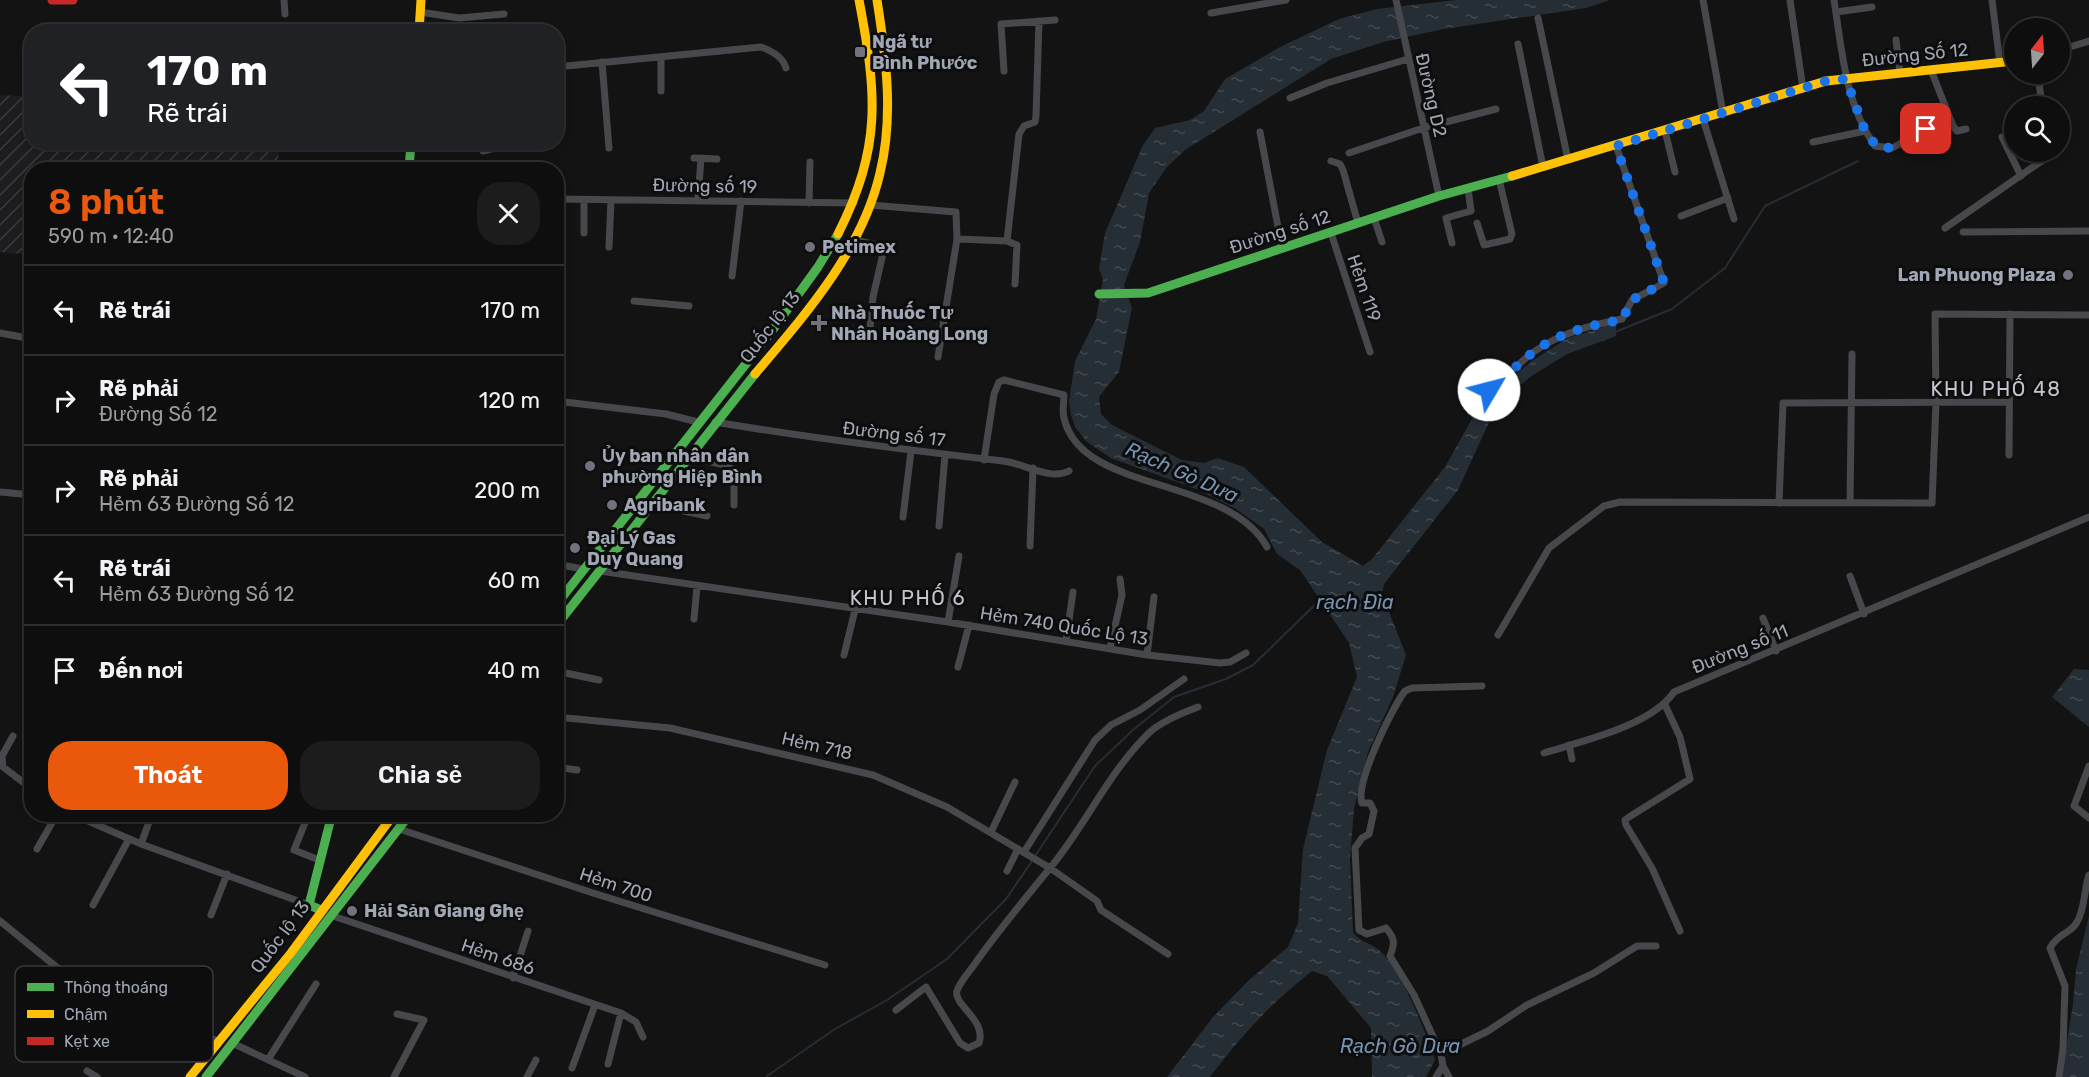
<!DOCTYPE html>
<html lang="vi">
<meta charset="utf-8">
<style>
body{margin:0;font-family:Rubik,sans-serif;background:#1c1c1c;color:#f1f3f6;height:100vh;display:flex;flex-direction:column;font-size:22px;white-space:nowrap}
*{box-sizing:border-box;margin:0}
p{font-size:20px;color:#9b9c9e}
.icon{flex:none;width:33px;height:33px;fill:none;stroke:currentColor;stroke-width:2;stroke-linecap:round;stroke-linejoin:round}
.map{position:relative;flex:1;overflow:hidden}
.sheet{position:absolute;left:24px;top:162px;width:540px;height:660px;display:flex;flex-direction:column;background:#0e0e0e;border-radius:24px;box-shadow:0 3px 9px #0003,0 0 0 2px #2e2e2e}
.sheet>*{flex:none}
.banner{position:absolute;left:24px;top:24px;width:540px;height:126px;border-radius:24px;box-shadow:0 3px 9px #0003,0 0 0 2px #2e2e2e;background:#202124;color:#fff;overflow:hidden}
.needle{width:39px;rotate:17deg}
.buttons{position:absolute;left:2004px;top:18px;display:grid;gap:12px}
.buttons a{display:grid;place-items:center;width:66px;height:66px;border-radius:50%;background:#0e0e0e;box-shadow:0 3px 9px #0003,0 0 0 2px #2e2e2e;font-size:30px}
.pin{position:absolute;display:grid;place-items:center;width:51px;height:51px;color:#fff;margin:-26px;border-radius:12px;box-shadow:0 3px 9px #0006}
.me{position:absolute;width:66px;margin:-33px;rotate:53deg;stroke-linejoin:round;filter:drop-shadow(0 0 4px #0008)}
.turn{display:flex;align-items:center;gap:21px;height:126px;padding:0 24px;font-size:27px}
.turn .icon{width:78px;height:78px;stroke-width:2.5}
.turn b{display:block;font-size:42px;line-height:51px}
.round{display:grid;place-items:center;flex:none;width:63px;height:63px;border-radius:24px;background:#1c1c1c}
.headline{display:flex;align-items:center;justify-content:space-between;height:102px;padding:0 24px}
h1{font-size:36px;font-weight:600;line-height:45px;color:#ea580c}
.cta{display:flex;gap:12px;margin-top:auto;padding:12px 24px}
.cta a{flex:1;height:69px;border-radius:24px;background:#ea580c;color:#fff;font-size:24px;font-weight:600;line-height:69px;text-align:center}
.cta a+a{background:#1c1c1c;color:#f1f3f6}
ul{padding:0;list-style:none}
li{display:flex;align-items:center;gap:18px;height:90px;padding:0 24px;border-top:2px solid #2e2e2e}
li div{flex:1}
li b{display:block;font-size:22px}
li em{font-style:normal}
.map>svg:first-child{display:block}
.built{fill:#1d1d1f}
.industrial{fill:url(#industrial-furrows)}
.water{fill:url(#water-ripples)}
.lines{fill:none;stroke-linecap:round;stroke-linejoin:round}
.stream{stroke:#252d35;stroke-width:2}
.street{stroke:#47484c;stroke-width:7}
.fast{stroke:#4caf50;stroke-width:9}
.slow{stroke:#ffc107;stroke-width:9}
.jam{stroke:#c62828;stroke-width:9}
.route{stroke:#1a73e8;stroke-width:10;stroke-dasharray:0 18}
.poi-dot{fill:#70737c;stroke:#0d0d0e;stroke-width:2}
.labels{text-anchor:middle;stroke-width:6;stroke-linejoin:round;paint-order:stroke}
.poi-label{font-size:18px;font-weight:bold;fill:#a2a7b5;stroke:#0d0d0e;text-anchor:start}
.street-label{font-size:18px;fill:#a2a7b5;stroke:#0d0d0e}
.neighbourhood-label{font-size:20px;letter-spacing:1.5px;fill:#c3c6d1;stroke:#0d0d0e}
.water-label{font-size:20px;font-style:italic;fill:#7693b3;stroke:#0d0d0e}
.key{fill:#0d0d0e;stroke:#3a3b40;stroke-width:1.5}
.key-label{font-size:16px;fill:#a2a7b5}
</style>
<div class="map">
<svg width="2089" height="1077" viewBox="0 0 2089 1077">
<defs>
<pattern id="industrial-furrows" width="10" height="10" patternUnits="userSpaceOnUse" patternTransform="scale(1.5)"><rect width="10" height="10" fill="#1d1d1f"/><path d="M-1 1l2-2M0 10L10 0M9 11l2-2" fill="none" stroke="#3b3b3d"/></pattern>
<pattern id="water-ripples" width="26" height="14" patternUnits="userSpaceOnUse" patternTransform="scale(1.5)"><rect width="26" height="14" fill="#252d35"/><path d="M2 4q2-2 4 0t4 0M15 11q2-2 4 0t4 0" fill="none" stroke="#424950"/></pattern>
</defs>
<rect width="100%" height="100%" fill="#131313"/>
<path class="built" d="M310 143V142L404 143 403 150 311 151Z
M341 815H377L370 823Z"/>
<path class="industrial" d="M23 87H31L32 142 280 143 277 169 32 170 31 255 0 252V95L22 96Z"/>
<path class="water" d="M1456 0H1610L1586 8 1444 29 1383 42 1331 59 1185 150 1167 167 1149 193 1140 242 1124 285 1132 308 1119 372 1099 397 1101 414 1112 425 1182 460 1204 463 1218 458 1244 467 1322 542 1363 566 1372 559 1445 467 1482 401 1532 361 1568 338 1616 323V336L1567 354 1530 377 1496 407 1458 490 1384 584 1382 594 1406 655 1393 697 1368 752 1354 809 1350 858 1353 932C1360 943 1370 942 1379 950 1401 968 1426 1033 1435 1060L1426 1077H1372L1371 1028 1327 976 1312 971C1270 1004 1242 1035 1210 1077H1167L1213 1017 1249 980 1288 947 1298 923 1303 849 1327 750 1357 677 1349 643 1300 570 1277 554 1264 529 1236 509 1196 489 1111 458 1087 442 1075 427 1071 415 1069 401 1075 361 1096 319 1103 279 1099 269 1105 233 1143 145 1155 128 1190 120 1204 111 1225 79 1280 47 1339 19 1377 9Z
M2074 669 2089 670V727L2052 697Z
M2089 916V1077H2061L2073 1004 2076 969Z"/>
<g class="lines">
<path class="stream" d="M1615 332 1672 309 1725 268 1765 206 1858 161
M1035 856 1095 766 1134 729 1174 697 1226 679 1253 665 1321 599
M767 1076 835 1029 887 1000 947 959 1006 899 1032 861"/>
<path class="street" d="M284 0 285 14
M1396 0 1439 196
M1703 0 1723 113
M1790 0 1803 89
M1834 0C1842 50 1845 104 1875 146L1892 148 1949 118
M1992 0 2000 63
M420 12 459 18 504 14
M1836 12 1872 7
M1211 13 1286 0
M1538 18 1568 160
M1896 40 1900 73
M1518 44 1543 167
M2060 50 2089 41
M661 57V91
M602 62 609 148
M556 67 761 47C772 51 783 57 786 68
M1931 70 1953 126 1957 131 1966 129
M1004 71 1001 24 1055 20
M2038 74 2042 106
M1290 98 1327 83 1408 59
M1703 119 1734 219
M1665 131 1675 172
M1260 132 1282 248
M2002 137 2021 176
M1813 142 1865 131
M483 151 499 147 501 142
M1349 153 1423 128 1496 109
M694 158 717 159
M1331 161 1340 164 1343 170 1358 223
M556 199 854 203
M698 200 701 158
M809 203 810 162
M870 205 956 212 957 239 938 357
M1681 216 1728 198
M1374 218 1382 242
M1477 223 1484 245 1510 239 1512 234 1499 179
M1945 228 2046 158 2047 152
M1963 232 2089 231
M584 233V200
M1331 233 1370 352
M957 239 1007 241 1017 245 1015 284
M854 240 882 246 884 249 873 297 869 339
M1007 241 1019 134 1024 126 1035 122 1036 116 1039 21
M1452 243 1446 218 1471 211 1468 188
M609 247 611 200
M732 276 741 201
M634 301 689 306
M0 333 32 339
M1489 390C1505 379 1518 363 1535 351 1561 333 1591 325 1622 319L1632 300 1664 283 1616 146
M556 401 666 414 698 422
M715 422C810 438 906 450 1003 461 1023 463 1050 481 1069 471
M2009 455 2010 314
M687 457 730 466 734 474V505
M984 460 994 394 999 382 1004 380 1064 395C1064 402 1062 411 1064 418 1081 494 1227 475 1267 547
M0 492 32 495
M1779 503 1783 403 2009 402
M1850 503 1852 354
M651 504 707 516
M903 517 911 451
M939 526 945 455
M1030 546 1033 468
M556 564 583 569
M600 571 948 622 1147 655 1220 663 1230 662 1246 653
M1850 576 1864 614
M1763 618 1776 651
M694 619 697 586
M948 622 959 556
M1498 635 1549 548 1604 506 1620 502 1932 503 1936 403 1935 314 2089 315
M1066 641 1073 592
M1110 648 1122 595 1120 579
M844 655 855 610
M1147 655 1154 597
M958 667 969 625
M556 671 599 680
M1482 686 1412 688 1405 691C1392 708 1355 783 1362 803H1370L1374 811 1369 834 1362 838 1355 848 1359 930 1367 934 1386 928C1395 938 1395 944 1390 956L1414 995 1441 1054 1488 1031 1527 1005 1594 973 1637 946H1656
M1665 705 1680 737 1690 779 1629 817 1625 820 1626 825 1652 868 1680 931
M556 717 670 728 873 775 947 807 1050 868 1097 901 1101 910 1168 954
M13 736 2 756 3 767 32 789
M1569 745 1572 759
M1544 753C1582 741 1651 726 1674 692L2089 517
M2089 766 2074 806 2089 818
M556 767 577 770
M72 814 141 844 309 905
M212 814 221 818 224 814
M305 823 294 850 319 860
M399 829 593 893 825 965
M991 832 1015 782
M141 844 152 814
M37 849 57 814
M1024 852 1095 740 1111 725 1140 710 1184 679
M1007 871 1018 849
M93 905 129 839
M211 915 227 874
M333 916 621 1013 636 1022 643 1037
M0 921 81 987 129 1009 218 1041
M513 978 528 931
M896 1010 926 987 960 1043 968 1048 979 1043C987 1020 953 1005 957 991 959 983 969 972 974 965 998 931 1024 900 1050 868 1086 825 1109 771 1150 732 1162 721 1182 713 1198 707
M26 1012 56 969
M232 1043 305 1077
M269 1058 316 984
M608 1064 621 1013
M1443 1066 1449 1077
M572 1068 595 1005
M87 1071 97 1077
M394 1077 424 1020 397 1014
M527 1077 536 1060
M1436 1077 1443 1066 1441 1054
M2059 1077 2063 1049 2065 986 2050 948C2060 931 2070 935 2077 922 2085 909 2084 889 2089 875"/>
<path class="fast" d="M409 170 411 142
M1099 294 1148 293 1439 196 1512 176
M556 605 771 332 818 267 838 234
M556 626 755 374
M321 910 309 905 332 814
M206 1077 410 814"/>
<path class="slow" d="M419 32 421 0
M1512 176 1826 81 2014 61
M838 234C882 146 877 95 859 0
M755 374C805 315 862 251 880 173 894 116 886 57 877 0
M190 1077 291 953 394 814"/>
<path class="jam" d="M52 0H73"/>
</g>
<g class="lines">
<path class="route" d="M1489 390C1505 379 1518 363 1535 351 1561 332 1591 325 1622 320L1632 300 1664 283 1616 146 1826 81 1846 79 1865 131 1877 147 1892 148 1926 129"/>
</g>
<g class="poi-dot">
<rect x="854" y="46" width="12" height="12" rx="3"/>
<circle cx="810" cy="247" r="6"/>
<circle cx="2068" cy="275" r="6"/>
<path d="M816 314h6v6h6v6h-6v6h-6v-6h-6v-6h6z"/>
<circle cx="590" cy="466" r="6"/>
<circle cx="612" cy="505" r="6"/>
<circle cx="575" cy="548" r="6"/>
<circle cx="352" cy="911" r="6"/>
</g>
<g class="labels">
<g class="poi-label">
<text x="872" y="48">Ngã tư<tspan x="872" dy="21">Bình Phước</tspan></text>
<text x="822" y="253">Petimex</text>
<text x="2056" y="281" text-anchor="end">Lan Phuong Plaza</text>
<text x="831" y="319">Nhà Thuốc Tư<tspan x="831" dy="21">Nhân Hoàng Long</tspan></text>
<text x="602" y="462">Ủy ban nhân dân<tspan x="602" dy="21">phường Hiệp Bình</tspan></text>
<text x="624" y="511">Agribank</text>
<text x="587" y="544">Đại Lý Gas<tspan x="587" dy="21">Duy Quang</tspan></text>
<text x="364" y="917">Hải Sản Giang Ghẹ</text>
</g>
<g class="street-label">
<text transform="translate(1915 55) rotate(-6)" y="6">Đường Số 12</text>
<text transform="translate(1431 95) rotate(77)" y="6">Đường D2</text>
<text transform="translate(705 186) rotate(1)" y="6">Đường số 19</text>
<text transform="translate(1280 232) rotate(-18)" y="6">Đường số 12</text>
<text transform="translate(1364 288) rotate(71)" y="6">Hẻm 119</text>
<text transform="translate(770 327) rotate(-52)" y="6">Quốc lộ 13</text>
<text transform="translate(894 434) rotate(7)" y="6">Đường số 17</text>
<text transform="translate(1064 626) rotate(9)" y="6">Hẻm 740 Quốc Lộ 13</text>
<text transform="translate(1740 649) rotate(-22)" y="6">Đường số 11</text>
<text transform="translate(817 746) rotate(13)" y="6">Hẻm 718</text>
<text transform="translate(616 885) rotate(18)" y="6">Hẻm 700</text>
<text transform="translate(280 937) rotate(-53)" y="6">Quốc lộ 13</text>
<text transform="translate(498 957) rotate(19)" y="6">Hẻm 686</text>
</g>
<g class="neighbourhood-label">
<text x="1996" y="396">KHU PHỐ 48</text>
<text x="908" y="605">KHU PHỐ 6</text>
</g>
<g class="water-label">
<text transform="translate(1182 472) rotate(24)" y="7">Rạch Gò Dưa</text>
<text x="1355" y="609">rạch Đìa</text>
<text x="1400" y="1053">Rạch Gò Dưa</text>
</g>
</g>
<rect x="15" y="966" width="198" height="96" rx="9" class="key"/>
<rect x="27" y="983" width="27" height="8" fill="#4caf50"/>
<rect x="27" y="1010" width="27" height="8" fill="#ffc107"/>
<rect x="27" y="1037" width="27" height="8" fill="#c62828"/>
<g class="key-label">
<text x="64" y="993">Thông thoáng</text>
<text x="64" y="1020">Chậm</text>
<text x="64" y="1047">Kẹt xe</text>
</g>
</svg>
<div class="buttons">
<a><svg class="needle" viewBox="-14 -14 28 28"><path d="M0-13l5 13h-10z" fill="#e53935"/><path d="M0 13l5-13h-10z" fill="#9b9c9e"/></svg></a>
<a><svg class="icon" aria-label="search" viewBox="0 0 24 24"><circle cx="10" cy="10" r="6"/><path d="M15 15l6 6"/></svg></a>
</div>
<div class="pin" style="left:1926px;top:129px;background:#d93025"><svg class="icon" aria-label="arrive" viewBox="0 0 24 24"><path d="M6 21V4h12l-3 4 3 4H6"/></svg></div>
<svg class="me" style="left:1489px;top:390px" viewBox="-20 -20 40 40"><circle r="19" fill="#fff"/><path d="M0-13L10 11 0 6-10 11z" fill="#1a73e8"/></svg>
<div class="banner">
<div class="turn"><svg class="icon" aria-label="left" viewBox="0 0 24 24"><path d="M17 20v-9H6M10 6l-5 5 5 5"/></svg><div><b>170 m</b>Rẽ trái</div></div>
</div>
<section class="sheet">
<div class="headline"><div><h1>8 phút</h1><p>590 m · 12:40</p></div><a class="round"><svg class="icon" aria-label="close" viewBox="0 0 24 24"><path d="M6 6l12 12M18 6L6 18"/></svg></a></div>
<ul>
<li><svg class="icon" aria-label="left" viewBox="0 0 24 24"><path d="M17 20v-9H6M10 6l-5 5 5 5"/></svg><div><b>Rẽ trái</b></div><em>170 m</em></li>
<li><svg class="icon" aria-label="right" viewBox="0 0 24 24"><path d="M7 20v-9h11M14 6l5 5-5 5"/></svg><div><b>Rẽ phải</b><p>Đường Số 12</p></div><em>120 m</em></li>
<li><svg class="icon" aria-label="right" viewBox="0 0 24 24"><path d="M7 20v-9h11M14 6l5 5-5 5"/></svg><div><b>Rẽ phải</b><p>Hẻm 63 Đường Số 12</p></div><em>200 m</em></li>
<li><svg class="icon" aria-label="left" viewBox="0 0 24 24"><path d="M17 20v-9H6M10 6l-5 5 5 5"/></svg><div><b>Rẽ trái</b><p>Hẻm 63 Đường Số 12</p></div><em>60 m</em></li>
<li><svg class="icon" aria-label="arrive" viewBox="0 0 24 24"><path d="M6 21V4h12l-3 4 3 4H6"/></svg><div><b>Đến nơi</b></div><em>40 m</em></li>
</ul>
<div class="cta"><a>Thoát</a><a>Chia sẻ</a></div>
</section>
</div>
